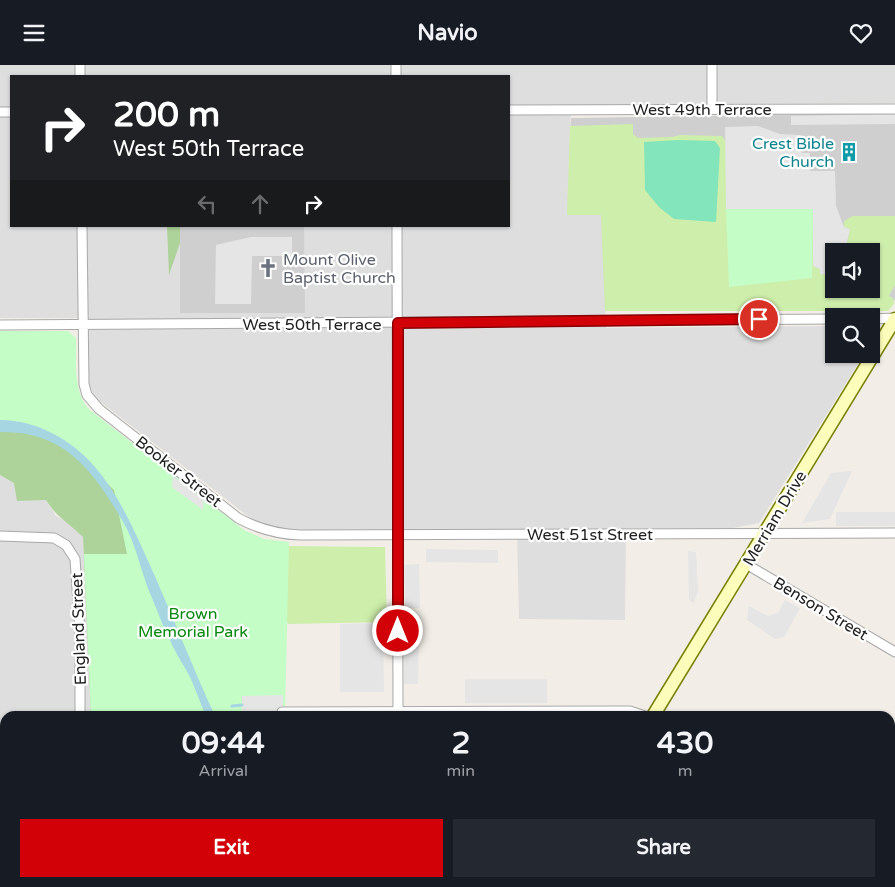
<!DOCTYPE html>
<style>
body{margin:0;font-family:"Varela Round",sans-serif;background:#242831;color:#f1f3f6;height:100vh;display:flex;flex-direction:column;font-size:19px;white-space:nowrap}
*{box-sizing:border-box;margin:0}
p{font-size:16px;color:#9ea1a6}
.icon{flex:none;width:28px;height:28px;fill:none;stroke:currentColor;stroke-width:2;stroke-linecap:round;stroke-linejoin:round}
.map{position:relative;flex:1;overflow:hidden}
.panel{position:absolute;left:0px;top:646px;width:895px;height:176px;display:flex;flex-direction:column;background:#171b24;border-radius:15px 15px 0 0;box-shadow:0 1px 4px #0004}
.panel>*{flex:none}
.banner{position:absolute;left:10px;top:10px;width:500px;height:152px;border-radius:0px;box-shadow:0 1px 4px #0004;background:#202124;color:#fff;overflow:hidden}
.fabs{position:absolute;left:825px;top:178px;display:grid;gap:10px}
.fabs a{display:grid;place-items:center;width:55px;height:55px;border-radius:0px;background:#171b24;box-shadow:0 1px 4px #0004;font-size:25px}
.pin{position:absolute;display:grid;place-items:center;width:42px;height:42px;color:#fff;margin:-21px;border:2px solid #fff;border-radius:50%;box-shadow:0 1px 5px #0007}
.me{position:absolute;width:55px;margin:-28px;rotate:0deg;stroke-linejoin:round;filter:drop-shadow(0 0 4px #0008)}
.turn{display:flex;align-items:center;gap:18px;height:105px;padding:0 20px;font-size:22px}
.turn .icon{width:65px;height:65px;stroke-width:2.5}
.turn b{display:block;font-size:35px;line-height:42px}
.lanes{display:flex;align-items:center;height:48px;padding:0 20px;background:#0003;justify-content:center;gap:25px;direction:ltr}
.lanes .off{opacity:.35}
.eta{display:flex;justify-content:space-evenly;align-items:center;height:85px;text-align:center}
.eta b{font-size:30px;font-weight:800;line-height:35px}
.cta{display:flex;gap:10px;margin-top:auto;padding:10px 20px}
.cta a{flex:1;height:58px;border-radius:0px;background:#d20007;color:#fff;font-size:20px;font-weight:800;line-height:58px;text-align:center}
.cta a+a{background:#242831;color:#f1f3f6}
header{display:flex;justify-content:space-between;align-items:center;height:65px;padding:0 20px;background:#171b24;font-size:22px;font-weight:800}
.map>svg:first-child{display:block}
.residential{fill:#dfdede;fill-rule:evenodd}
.religious{fill:#cfcfcf;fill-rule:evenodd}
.grass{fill:#ceeeab}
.forest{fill:#add39a}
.park{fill:#c4fdc6}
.pitch{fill:#82e5bb}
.parking{fill:#e5e5e5}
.water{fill:#a6d6e2}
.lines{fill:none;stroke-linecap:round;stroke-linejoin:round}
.stream{stroke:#a6d6e2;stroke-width:3}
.street-casing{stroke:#a8a8a8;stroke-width:11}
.secondary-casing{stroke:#778000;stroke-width:15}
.street{stroke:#fff;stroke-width:9}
.secondary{stroke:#fcfdba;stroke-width:12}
.route-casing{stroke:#880005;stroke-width:12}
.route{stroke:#d20007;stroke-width:9}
.labels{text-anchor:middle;stroke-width:4.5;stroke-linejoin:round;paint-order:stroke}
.street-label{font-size:16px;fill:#212121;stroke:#fff}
.culture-label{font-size:16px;fill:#0d838f;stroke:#fff;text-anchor:end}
.worship-label{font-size:16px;fill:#5b616d;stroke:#fff;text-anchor:start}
.park-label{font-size:16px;fill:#05890c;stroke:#fff}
</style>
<header><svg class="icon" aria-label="menu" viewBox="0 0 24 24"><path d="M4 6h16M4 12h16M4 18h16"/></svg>Navio<svg class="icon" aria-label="heart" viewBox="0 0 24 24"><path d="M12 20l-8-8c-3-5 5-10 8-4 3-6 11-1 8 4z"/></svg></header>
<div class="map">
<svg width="895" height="822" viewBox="0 0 895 822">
<rect width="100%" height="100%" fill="#f2eee7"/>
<path class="residential" d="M0 0H895V38L571 40 567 149 601 150 606 263 834 261V289H864L759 458 733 463H626L625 555 519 554 517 464 295 465 270 462 253 455 94 332 88 315V253H0ZM11 11H509V161H11Z
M0 410 46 435 56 451 71 459 83 472 91 651H5V818H276V822H0Z"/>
<path class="religious" d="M895 48V234L888 246H605L601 150H567L571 53ZM834 186H871V224H834Z
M180 161H304L305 248H180Z"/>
<path class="grass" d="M633 59V69L638 73 672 72 680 70 722 71 726 77 813 144V201L820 204V209L834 201V224H871V186H845L850 164 844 162V156L853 151H895V220L889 231 893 233 894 239 888 246H605L601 150H567L570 61Z
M239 467 280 481 385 482 387 557 288 559Z"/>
<path class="forest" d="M167 161H180V178L169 210Z
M0 356 59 372 113 423 133 458 194 594 91 651 83 472C69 458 57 453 46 435L17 436 14 418 0 410Z
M276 818H359L358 822H276Z"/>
<path class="park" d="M726 144H813L812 213 729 222Z
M0 266H68L76 273C77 297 72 327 90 345L244 465 264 474 289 477 285 651H91L84 489H127L114 425 59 372 0 356Z
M569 818H752L760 822H566Z"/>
<path class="pitch" d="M678 75 715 76 720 83 716 157 674 154 659 142 645 125 644 77Z
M616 818H688L686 822H623Z"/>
<path class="parking" d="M895 49V59L791 60V51Z
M758 61 780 69 800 70V85L802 88H810V106H835L836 141 844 162 850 164 845 186H834V201L831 210 820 209V204L813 201V144H726L725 62Z
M251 172H292V191H252L251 239H215L216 180Z
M852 406 830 454 802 458 831 408Z
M173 411 204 435 203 445 172 422Z
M836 447H895V461H836Z
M426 484 498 485V498L426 497Z
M688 486 696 487 698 526 694 538 689 535Z
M419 499 420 543H405L404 500Z
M785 535 800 543 784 572 775 574 747 555 749 541 768 551 778 548Z
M383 558 384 627H340V559Z
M404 574H419L418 619H404Z
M465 614H547V638H465Z
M283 630V651H242V631Z"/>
<path class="water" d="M0 355C37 355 72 375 95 402 119 430 134 465 149 498 172 549 192 601 215 651H206C200 638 196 625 190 612 184 600 175 588 170 575 163 562 158 547 152 533 141 509 136 477 122 455 93 405 63 365 0 367Z"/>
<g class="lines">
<path class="stream" d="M232 641 242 640"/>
<g class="street-casing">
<path id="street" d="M80 11V0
M396 11V0
M712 44V0
M509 45 895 44
M0 47H11
M82 161 84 319 87 330 99 344 238 453C258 464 277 469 300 470L895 468
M397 161 398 647
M871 254 895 253
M0 260 834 254
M0 471 54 473 66 480 75 494 80 567V651
M746 499 895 587
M282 647 630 646 645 651
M80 818V822
M731 818 739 822
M715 822 718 818"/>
</g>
<g class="secondary-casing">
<path id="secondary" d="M653 651 895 254
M551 822 554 818"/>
</g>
<use href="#street" class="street"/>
<use href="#secondary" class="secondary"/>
</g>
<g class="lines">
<g class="route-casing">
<path id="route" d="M398 566V258L759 254"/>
</g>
<use href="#route" class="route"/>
</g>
<defs>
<g id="building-bare" transform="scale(1.5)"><path d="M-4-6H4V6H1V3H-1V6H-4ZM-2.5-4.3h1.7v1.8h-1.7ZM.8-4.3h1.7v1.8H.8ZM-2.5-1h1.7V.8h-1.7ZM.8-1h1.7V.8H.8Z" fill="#0f9aa8" stroke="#fff" stroke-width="2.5" paint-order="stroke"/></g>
<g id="church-bare" transform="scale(1.5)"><path d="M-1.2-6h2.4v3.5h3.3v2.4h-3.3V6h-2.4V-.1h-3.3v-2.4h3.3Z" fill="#6b7280" stroke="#fff" stroke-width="2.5" paint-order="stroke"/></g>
</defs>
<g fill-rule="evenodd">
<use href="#building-bare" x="849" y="87"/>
<use href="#church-bare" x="268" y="203"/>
</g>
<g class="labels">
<g class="street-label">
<text x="702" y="50">West 49th Terrace</text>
<text x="312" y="265">West 50th Terrace</text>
<text transform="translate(179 406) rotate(38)" y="6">Booker Street</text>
<text transform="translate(774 453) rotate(-59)" y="6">Merriam Drive</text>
<text x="590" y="475">West 51st Street</text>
<text transform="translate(821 543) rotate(31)" y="6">Benson Street</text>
<text transform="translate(78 564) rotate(-92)" y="6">England Street</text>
</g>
<g class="culture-label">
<text x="834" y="84">Crest Bible<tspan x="834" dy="18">Church</tspan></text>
</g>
<g class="worship-label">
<text x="283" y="200">Mount Olive<tspan x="283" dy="18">Baptist Church</tspan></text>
</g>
<g class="park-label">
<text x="193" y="554">Brown<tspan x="193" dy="18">Memorial Park</tspan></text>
</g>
</g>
</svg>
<div class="fabs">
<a><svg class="icon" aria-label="sound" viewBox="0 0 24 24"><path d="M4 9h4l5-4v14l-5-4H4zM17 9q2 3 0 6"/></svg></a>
<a><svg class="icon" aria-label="search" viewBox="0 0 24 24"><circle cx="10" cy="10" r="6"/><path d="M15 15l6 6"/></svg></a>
</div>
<div class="pin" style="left:759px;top:254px;background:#d93025"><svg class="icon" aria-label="arrive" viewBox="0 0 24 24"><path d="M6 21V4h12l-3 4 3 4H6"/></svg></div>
<svg class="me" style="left:398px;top:566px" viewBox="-20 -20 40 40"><circle r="17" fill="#d20007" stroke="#fff" stroke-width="3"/><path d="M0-11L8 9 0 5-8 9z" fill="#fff"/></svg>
<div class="banner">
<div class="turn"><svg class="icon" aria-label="right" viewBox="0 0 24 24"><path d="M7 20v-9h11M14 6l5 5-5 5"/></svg><div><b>200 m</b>West 50th Terrace</div></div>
<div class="lanes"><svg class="icon off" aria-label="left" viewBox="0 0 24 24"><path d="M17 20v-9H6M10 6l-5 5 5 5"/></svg><svg class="icon off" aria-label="ahead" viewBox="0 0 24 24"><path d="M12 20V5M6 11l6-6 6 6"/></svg><svg class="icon" aria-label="right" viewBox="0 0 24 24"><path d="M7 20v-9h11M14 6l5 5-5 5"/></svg></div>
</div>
<section class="panel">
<div class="eta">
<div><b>09:44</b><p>Arrival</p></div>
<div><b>2</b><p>min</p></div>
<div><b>430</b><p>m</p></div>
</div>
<div class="cta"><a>Exit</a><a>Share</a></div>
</section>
</div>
